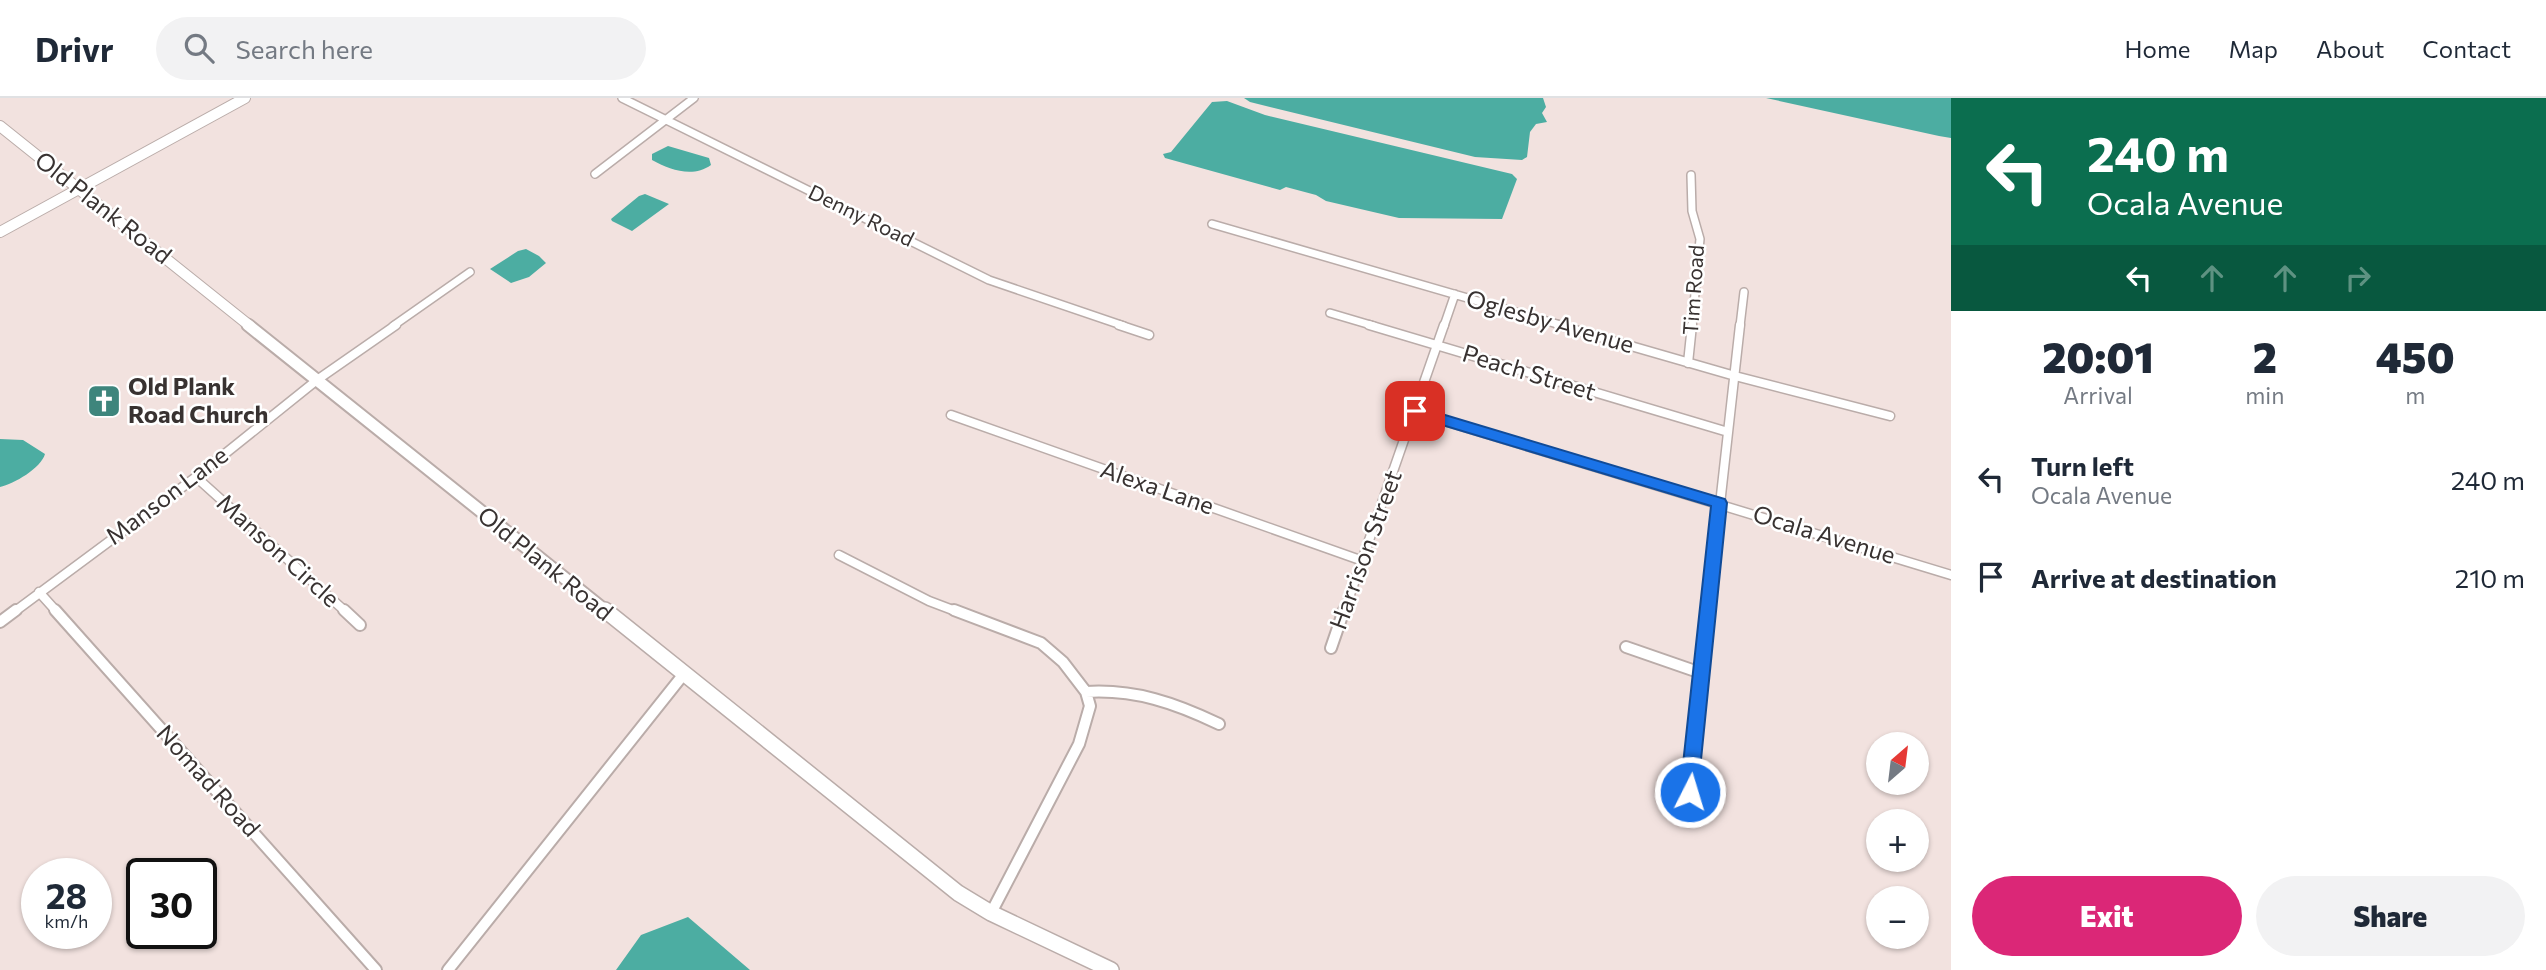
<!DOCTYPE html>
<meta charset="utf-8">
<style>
body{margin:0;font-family:Commissioner,sans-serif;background:#f2f2f3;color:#1f2937;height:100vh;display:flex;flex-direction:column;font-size:26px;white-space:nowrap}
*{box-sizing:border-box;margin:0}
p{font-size:23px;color:#747a83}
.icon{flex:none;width:38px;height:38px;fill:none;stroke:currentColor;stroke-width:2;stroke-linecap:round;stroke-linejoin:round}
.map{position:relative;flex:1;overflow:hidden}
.drawer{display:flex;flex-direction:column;background:#fff;width:595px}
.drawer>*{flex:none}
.top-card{background:#0b6e4f;color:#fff;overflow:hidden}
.needle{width:46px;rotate:28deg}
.buttons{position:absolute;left:1866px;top:634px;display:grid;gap:14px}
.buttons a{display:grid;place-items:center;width:63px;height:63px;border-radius:50%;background:#fff;box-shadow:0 2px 5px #0004;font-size:35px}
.speed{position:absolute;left:21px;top:760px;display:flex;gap:14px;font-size:35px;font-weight:700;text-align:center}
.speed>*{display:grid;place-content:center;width:91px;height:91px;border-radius:50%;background:#fff;box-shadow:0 2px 5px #0004;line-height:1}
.speed small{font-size:18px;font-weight:400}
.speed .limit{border:4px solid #111;border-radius:10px;background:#fff;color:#111}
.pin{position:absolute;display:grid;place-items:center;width:60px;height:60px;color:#fff;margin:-30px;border-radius:14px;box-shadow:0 4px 10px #0006}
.me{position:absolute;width:77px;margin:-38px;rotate:5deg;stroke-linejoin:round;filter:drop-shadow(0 0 5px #0008)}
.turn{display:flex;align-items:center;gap:24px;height:147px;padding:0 21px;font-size:32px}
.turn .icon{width:91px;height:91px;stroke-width:2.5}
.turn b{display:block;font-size:49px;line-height:60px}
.lanes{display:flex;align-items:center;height:66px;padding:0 21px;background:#0003;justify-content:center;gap:35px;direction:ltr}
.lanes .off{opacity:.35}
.eta{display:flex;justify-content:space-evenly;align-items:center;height:119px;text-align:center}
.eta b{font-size:42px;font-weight:800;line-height:49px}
.primary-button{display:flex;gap:14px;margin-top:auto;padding:14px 21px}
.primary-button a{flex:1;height:80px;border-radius:42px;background:#db2777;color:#fff;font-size:28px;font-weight:800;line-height:80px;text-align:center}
.primary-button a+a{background:#f2f2f3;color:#1f2937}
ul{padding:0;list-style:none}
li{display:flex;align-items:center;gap:21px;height:98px;padding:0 21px}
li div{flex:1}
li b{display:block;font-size:26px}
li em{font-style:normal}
header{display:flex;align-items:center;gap:42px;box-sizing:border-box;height:98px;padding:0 35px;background:#fff;border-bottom:2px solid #e0e1e3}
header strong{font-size:33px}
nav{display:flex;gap:38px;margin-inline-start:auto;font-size:24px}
.search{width:490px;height:63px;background:#f2f2f3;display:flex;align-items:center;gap:18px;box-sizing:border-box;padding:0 24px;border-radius:38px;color:#747a83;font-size:26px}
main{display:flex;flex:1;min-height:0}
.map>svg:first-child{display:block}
.water{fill:#4cada2}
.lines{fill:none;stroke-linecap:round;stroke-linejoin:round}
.street-far2-casing{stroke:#baaca9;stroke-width:10}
.street-far1-casing{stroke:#baaca9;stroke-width:11}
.street-casing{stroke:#baaca9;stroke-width:14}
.secondary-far2-casing{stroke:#baaca9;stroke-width:12}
.secondary-far1-casing{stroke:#baaca9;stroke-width:15}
.secondary-casing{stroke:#baaca9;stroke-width:18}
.street-far2{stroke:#fff;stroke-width:7}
.street-far1{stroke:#fff;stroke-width:8}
.street{stroke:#fff;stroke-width:10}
.secondary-far2{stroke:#fff;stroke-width:10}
.secondary-far1{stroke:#fff;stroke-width:11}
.secondary{stroke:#fff;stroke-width:15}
.route{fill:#1a73e8;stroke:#114b97;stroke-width:2}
.labels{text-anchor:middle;stroke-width:5;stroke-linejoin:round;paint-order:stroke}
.far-street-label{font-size:21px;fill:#383231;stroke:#fff}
.street-label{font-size:24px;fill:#383231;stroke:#fff}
.poi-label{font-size:24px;font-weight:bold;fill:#383231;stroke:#fff;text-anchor:start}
</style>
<header>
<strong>Drivr</strong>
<div class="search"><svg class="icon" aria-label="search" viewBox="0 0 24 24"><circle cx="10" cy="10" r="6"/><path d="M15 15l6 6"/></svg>Search here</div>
<nav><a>Home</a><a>Map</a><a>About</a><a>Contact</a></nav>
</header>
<main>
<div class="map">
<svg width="1951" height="872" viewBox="0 0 1951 872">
<rect width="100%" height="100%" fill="#f2e2df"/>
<path class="water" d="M1244 0H1543L1546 9 1542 15 1547 24 1536 26 1530 34 1527 59 1522 62 1475 59 1250 4Z
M1766 0H1951V40L1939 38Z
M1227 3 1265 17 1512 76 1517 81 1502 121 1399 120 1326 103 1316 97 1286 89 1280 92 1165 60 1163 56 1171 54 1212 4Z
M668 48 709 60 711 67C693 80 670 72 652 62V56Z
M645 96 669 106 632 133 612 123 611 121 639 98Z
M526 151 539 158 546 165 529 179 511 185 490 171 518 153Z
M0 341 23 342 45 356C41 370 14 386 0 389Z
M688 819 750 872H616L641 837Z"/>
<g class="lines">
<g class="street-far2-casing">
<path id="street-far2" d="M622 0 989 182 1124 228
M595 76 694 0
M1691 77 1692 113 1700 141 1692 228
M1212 126 1564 228
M1330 215 1374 228
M393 228 470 174
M1444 228 1455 196
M1740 228 1744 194"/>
</g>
<g class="street-far1-casing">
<path id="street-far1" d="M1119 227 1149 237
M1369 227 1728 334
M1558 227 1735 278 1890 318
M1688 265 1692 227
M1415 314 1951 477
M951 317 1363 463
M196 379 346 514
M839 457 929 503 958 514
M39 494 57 514
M14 514 196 379 317 282 396 227
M1344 514 1444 227
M1708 514 1740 227"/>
</g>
<g class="street-casing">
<path id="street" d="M55 512 376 872
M344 512 360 527
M954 512 1041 545 1063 564 1086 594 1090 608 1079 646 991 815
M0 524 16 512
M1626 549 1701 575
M1331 550 1344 512
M1086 594C1135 591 1175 605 1219 626
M1690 694 1708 512
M448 872 683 577"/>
</g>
<g class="secondary-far2-casing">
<path id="secondary-far2" d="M0 28 250 228
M0 134 245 0"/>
</g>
<g class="secondary-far1-casing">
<path id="secondary-far1" d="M248 227 607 514"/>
</g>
<g class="secondary-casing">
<path id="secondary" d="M605 512 958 795 991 815 1111 872"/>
</g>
<use href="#street-far2" class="street-far2"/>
<use href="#street-far1" class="street-far1"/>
<use href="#street" class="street"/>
<use href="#secondary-far2" class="secondary-far2"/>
<use href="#secondary-far1" class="secondary-far1"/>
<use href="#secondary" class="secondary"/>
</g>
<path class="route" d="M1415 308 1725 401 1727 405 1697 701 1690 703 1683 701 1680 694 1711 408 1409 317V310Z"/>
<defs>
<g id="church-square" transform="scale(1.75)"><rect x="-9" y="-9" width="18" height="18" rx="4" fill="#3e857c" stroke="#fff"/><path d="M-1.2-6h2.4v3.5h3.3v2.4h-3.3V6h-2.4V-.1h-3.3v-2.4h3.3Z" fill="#fff"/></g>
</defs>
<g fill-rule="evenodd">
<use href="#church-square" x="104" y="303"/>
</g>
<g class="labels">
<g class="far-street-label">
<text transform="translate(861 118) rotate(26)" y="7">Denny Road</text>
<text transform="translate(1694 192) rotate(-86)" y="7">Tim Road</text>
</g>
<g class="street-label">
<text transform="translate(103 110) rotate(38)" y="8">Old Plank Road</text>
<text transform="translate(1550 224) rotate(16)" y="8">Oglesby Avenue</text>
<text transform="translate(1529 275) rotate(17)" y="8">Peach Street</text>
<text transform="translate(1157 390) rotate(19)" y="8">Alexa Lane</text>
<text transform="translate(167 398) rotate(-37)" y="8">Manson Lane</text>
<text transform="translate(1824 437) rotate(17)" y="8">Ocala Avenue</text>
<text transform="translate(1366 452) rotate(-70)" y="8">Harrison Street</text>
<text transform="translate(278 453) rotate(42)" y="8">Manson Circle</text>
<text transform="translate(545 466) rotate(39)" y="8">Old Plank Road</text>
<text transform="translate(208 683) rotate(48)" y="8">Nomad Road</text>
</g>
<g class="poi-label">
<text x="128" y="297">Old Plank<tspan x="128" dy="28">Road Church</tspan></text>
</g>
</g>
</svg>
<div class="buttons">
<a><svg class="needle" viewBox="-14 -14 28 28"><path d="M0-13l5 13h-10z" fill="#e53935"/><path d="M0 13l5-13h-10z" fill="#747a83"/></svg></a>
<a>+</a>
<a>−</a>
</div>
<div class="speed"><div>28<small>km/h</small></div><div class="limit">30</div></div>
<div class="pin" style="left:1415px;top:313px;background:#d93025"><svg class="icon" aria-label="arrive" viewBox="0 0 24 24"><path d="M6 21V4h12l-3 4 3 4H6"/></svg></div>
<svg class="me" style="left:1690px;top:694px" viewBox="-20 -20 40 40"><circle r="17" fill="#1a73e8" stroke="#fff" stroke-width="3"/><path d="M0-11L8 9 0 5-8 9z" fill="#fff"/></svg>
</div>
<section class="drawer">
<div class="top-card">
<div class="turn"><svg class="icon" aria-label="left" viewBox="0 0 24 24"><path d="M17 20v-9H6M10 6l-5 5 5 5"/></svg><div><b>240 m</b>Ocala Avenue</div></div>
<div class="lanes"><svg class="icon" aria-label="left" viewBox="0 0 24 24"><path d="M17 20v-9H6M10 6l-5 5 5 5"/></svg><svg class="icon off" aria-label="ahead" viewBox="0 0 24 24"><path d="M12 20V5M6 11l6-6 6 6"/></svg><svg class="icon off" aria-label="ahead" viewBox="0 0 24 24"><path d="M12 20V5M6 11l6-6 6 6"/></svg><svg class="icon off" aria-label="right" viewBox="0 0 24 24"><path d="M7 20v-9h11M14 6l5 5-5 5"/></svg></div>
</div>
<div class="eta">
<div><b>20:01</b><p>Arrival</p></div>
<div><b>2</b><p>min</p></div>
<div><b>450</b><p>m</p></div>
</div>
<ul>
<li><svg class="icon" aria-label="left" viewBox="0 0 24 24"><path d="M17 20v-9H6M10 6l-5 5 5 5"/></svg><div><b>Turn left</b><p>Ocala Avenue</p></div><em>240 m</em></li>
<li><svg class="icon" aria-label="arrive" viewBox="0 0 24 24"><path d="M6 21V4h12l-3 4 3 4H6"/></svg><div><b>Arrive at destination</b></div><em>210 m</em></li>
</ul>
<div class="primary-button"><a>Exit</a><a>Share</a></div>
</section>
</main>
